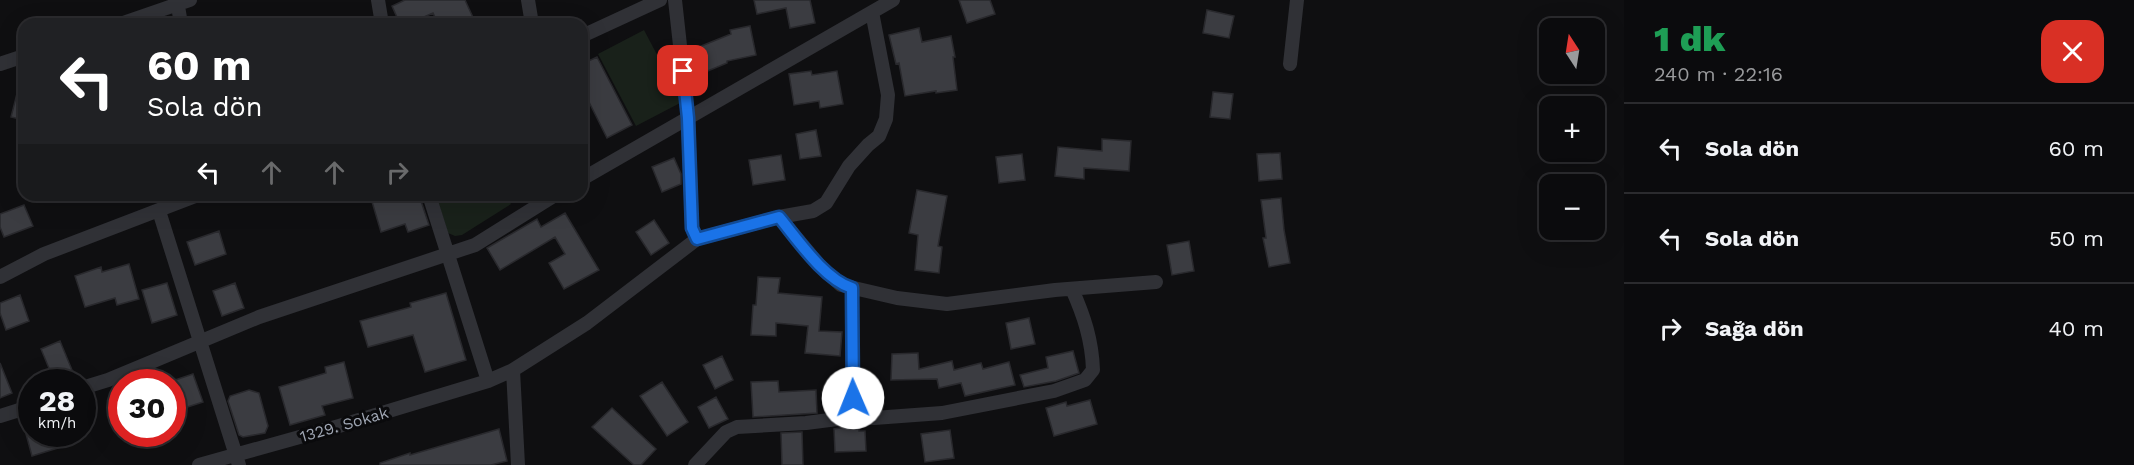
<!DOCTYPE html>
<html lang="tr">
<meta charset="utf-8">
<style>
body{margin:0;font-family:"Work Sans",sans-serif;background:#19191b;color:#f1f3f6;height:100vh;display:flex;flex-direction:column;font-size:22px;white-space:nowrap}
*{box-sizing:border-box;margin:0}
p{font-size:20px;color:#9a9b9d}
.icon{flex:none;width:33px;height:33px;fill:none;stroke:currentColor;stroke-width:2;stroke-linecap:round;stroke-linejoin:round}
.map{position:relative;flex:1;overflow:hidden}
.details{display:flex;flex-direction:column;background:#0b0b0d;width:510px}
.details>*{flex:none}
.hud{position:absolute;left:18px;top:18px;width:570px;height:183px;border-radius:18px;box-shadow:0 6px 24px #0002,0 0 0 2px #2b2b2e;background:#202124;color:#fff;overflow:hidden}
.needle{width:39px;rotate:348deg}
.tools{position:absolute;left:1539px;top:18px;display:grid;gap:12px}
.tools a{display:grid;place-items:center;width:66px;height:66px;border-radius:12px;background:#0b0b0d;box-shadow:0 6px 24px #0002,0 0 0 2px #2b2b2e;font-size:30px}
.speed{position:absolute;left:18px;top:369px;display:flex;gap:12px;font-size:30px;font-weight:700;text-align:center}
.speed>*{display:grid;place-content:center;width:78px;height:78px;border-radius:50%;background:#0b0b0d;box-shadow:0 6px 24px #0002,0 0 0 2px #2b2b2e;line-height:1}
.speed small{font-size:15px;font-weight:400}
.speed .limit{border:9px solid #d22;background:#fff;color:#111}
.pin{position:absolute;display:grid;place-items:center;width:51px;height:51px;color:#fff;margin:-26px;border-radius:12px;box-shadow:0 3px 9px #0006}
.me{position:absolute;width:66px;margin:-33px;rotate:359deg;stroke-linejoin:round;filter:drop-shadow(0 0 4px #0008)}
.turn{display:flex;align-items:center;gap:21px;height:126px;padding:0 30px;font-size:27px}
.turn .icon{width:78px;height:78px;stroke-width:2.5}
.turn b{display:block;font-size:42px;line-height:51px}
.lanes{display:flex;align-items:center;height:57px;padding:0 30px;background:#0003;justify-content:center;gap:30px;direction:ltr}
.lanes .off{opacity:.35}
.round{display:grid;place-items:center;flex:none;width:63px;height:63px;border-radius:18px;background:#19191b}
.head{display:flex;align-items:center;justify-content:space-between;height:102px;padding:0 30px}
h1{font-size:36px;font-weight:800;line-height:45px;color:#1e9e55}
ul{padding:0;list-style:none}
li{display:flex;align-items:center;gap:18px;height:90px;padding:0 30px;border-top:2px solid #2b2b2e}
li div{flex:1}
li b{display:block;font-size:22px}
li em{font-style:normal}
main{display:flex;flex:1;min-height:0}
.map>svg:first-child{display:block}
.green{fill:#19211a}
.building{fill:#3b3c41;stroke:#29292d;stroke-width:1.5}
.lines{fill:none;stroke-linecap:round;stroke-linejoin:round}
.minor{stroke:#303136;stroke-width:14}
.route-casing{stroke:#114b97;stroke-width:15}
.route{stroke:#1a73e8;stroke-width:10}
.labels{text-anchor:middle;stroke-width:6;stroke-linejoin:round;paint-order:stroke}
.street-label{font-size:16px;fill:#9fa6b3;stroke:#0a0a0c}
</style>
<main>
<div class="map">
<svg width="1624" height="465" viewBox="0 0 1624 465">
<rect width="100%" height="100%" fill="#0f0f11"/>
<path class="green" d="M644 30 682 102 636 126 598 54Z
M436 195H505L511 204 462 235 455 236 448 233Z"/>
<path class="building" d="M405 0H465L476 24H438L433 13 408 24H400L392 6Z
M754 0H810L815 23 790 28 786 8 757 14Z
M959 0H990L995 14 967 23Z
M1207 10 1234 16 1229 38 1203 33Z
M750 26 756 55 727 61V63L703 73 694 49 731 34 730 30Z
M919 28 922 42 951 36 955 57H953L957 90 936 93V91L905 96 899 63 896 64 889 35Z
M597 57 632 125 607 138 582 88V64Z
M811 71 812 75 837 71 843 104 820 108 819 101 794 105 789 74Z
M20 82 24 83V120L11 117Z
M1213 92 1233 94 1230 119 1210 117Z
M816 130 821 156 800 159 796 134Z
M1102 139 1131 141 1129 171 1084 168V179L1055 176 1058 147 1102 151Z
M1280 153 1282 179 1259 181 1257 154Z
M1022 154 1025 180 999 183 996 157Z
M781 155 785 180 753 185 749 160Z
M674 158 681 174V184L662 192 652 167Z
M917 190 947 196 938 246 942 247 939 273 915 270 918 235 909 233Z
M370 195H392L393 201H395L419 195 429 225 408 232 405 224 381 232Z
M1281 198 1284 230 1290 263 1269 267 1263 238H1266L1261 200Z
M24 205 33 226 4 237 0 227V214Z
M565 213 599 270 564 289 549 263 565 254 555 237 500 270 487 248 537 219 541 227Z
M654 220 669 243 651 255 636 232Z
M219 231 226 254 195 265 187 242Z
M1189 241 1194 271 1172 275 1167 245Z
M129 264 139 299 117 305 115 298 85 307 75 276 101 267 102 272Z
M758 277 780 278 778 293 822 297 819 331 842 332 840 356 805 353 808 326 776 323V336L751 335 753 305H756Z
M167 283 177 315 152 323 142 290Z
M235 283 244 308 222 316 213 291Z
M446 293 466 360 425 372 413 335 368 347 360 321 411 307 410 303Z
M20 295 29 321 6 330 0 313V303Z
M1029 318 1035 344 1011 349 1006 323Z
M60 341 72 370 53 378 41 349Z
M1073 351 1079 373 1056 381 1024 387 1020 375 1048 368 1046 357Z
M918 353 919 369 952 361 954 370 981 363 983 369 1009 362 1015 385 965 396 961 383 939 388 937 379 891 380 892 354Z
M722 356 733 380 715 389 703 365Z
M344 362 353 398 322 406 325 415 290 425 279 387 326 373 325 367Z
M0 363 12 393 0 398Z
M193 374 203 402 175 411 172 405V381Z
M778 381 779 392 816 390 817 413 753 417 751 382Z
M662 382 688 422 667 436 640 396Z
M249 390 259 393 268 426 265 433 243 437 239 435 228 401 230 396Z
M716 397 728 419 709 428 698 407Z
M1090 400 1097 424 1054 436 1046 408 1066 402 1067 406Z
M612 408 656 449 641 465H634L592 427Z
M853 426H859V431H865L866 451 835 452 834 429Z
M499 429 507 461 491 465H380V463L410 453V455Z
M950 430 954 458 925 462 921 434Z
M802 432 803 465H782L781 433Z
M26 434H53L58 448 32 456Z"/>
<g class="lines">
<path class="minor" d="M177 0 181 24
M378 0 382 24
M528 0 532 24
M675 0 688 118 692 228 697 239
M120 24 190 0
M582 36 660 0
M0 64 24 56
M1290 64 1297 0
M582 179 893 0
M429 195 488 381
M159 211 239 465
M779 217 820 266 841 285 897 298 947 304 1055 290 1156 282
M0 277 44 254 198 195
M852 288 853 417
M513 370 518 465
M82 388 108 380 259 317 475 245 555 195
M0 416 32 406
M199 465 339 426 488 381 513 370 587 323 697 239 779 217 813 211 826 203 849 166 868 145 879 136 886 119 888 95 872 12
M695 465 726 432 737 427 806 423 853 417 874 418 942 413 1054 391 1085 380 1093 370C1092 340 1084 316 1072 289"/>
</g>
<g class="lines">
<g class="route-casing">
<path id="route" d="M683 71 688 118 692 228 697 239 779 217C798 240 824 279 852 288L853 398"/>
</g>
<use href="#route" class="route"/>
</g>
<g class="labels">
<g class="street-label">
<text transform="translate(344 424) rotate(-16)" y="6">1329. Sokak</text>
</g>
</g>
</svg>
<div class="tools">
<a><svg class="needle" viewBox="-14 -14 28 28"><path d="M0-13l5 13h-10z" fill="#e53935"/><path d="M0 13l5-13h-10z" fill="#9a9b9d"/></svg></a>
<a>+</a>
<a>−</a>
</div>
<div class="speed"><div>28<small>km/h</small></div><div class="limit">30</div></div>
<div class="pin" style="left:683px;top:71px;background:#d93025"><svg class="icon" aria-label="arrive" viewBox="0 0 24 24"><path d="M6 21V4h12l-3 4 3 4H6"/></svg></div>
<svg class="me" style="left:853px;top:398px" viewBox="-20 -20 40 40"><circle r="19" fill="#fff"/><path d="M0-13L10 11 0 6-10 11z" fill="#1a73e8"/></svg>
<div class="hud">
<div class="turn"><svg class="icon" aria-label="left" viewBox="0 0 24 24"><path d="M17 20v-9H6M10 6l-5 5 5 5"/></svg><div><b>60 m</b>Sola dön</div></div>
<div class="lanes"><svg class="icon" aria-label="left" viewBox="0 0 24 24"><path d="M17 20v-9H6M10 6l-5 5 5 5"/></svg><svg class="icon off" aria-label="ahead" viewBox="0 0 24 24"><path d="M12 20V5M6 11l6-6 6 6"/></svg><svg class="icon off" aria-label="ahead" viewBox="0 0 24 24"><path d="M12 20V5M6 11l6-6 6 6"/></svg><svg class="icon off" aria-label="right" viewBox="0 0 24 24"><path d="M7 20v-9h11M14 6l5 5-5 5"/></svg></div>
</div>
</div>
<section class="details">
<div class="head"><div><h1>1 dk</h1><p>240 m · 22:16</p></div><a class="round" style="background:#d93025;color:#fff"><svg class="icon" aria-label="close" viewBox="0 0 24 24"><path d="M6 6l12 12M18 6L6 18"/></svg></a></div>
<ul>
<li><svg class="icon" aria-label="left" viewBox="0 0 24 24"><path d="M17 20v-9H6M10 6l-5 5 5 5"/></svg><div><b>Sola dön</b></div><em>60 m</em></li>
<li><svg class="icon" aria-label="left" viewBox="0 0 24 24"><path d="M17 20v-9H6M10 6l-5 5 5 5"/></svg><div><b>Sola dön</b></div><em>50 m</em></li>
<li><svg class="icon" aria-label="right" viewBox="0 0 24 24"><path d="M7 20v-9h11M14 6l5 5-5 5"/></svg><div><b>Sağa dön</b></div><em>40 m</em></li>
</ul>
</section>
</main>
